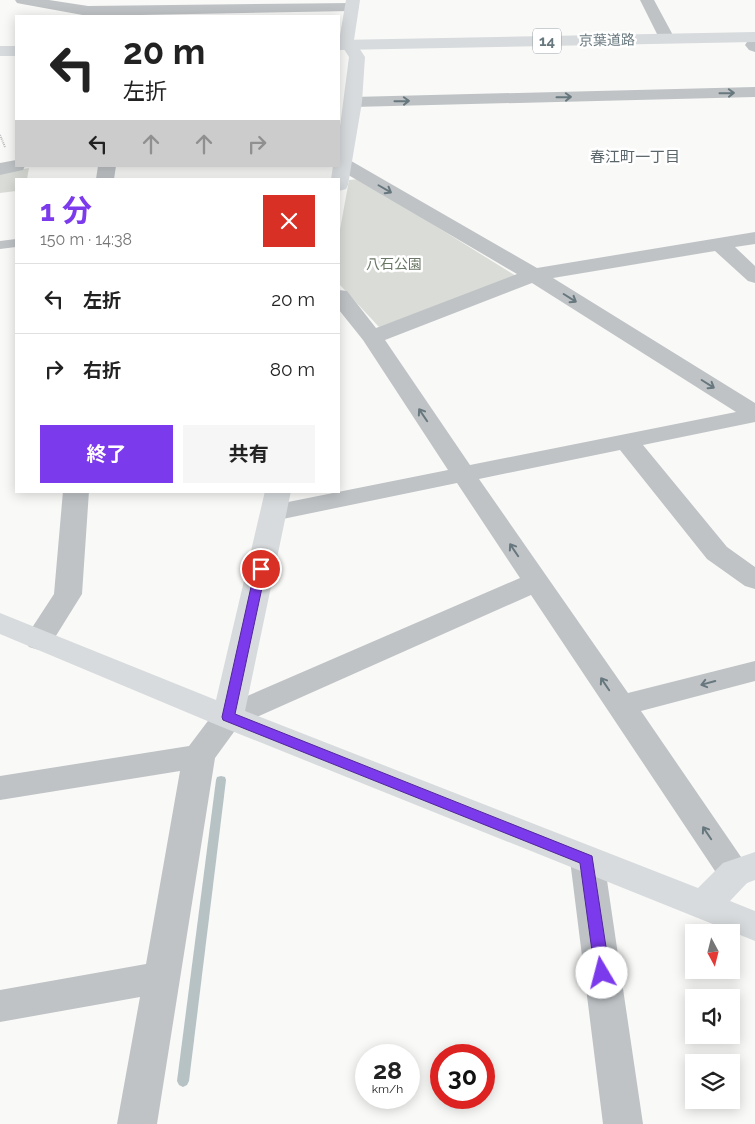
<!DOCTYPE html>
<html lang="ja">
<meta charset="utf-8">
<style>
body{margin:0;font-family:Raleway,"Noto Sans JP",sans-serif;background:#f6f6f6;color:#222;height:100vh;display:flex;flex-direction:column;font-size:19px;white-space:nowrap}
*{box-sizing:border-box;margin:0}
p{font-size:16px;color:#767676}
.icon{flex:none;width:28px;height:28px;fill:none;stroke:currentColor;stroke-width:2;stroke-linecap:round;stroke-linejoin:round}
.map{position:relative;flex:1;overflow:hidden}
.details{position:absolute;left:15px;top:178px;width:325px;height:315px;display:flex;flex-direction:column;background:#fff;border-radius:0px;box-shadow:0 2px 12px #0003}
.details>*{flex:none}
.guide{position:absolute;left:15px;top:15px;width:325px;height:152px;border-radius:0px;box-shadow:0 2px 12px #0003;background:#fff;color:#222;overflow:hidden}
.needle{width:32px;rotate:173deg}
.buttons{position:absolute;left:685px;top:924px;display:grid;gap:10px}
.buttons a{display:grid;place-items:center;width:55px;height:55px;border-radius:0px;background:#fff;box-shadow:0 2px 12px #0003;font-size:25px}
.speed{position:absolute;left:355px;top:1044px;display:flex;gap:10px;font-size:25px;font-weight:700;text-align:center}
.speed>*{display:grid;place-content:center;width:65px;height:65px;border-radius:50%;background:#fff;box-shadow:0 2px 12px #0003;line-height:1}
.speed small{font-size:12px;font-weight:400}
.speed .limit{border:8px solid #d22;background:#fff;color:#111}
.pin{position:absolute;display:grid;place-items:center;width:42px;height:42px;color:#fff;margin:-21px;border:2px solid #fff;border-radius:50%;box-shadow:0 1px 5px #0007}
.me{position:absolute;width:55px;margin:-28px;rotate:352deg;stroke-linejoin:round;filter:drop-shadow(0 0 4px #0008)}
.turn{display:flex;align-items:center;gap:18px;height:105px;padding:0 25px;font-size:22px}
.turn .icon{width:65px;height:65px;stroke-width:2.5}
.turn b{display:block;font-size:35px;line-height:42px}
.lanes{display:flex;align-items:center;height:48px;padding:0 25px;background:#0003;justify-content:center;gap:25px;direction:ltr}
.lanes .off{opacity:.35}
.round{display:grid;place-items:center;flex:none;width:52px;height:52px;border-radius:0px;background:#f6f6f6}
.summary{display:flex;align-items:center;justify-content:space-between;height:85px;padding:0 25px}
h1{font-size:30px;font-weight:700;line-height:38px;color:#7c3aed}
.button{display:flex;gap:10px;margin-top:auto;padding:10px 25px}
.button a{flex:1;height:58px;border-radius:0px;background:#7c3aed;color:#fff;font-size:20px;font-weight:700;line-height:58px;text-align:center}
.button a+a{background:#f6f6f6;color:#222}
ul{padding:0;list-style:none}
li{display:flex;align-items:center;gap:15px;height:70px;padding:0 25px;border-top:1px solid #e0e0e0}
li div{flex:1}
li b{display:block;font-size:19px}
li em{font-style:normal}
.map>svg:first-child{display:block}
.green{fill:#daddd7}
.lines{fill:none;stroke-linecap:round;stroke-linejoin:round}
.stream{fill:#b7c2c5;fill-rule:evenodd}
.path{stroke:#b7bbbd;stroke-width:2;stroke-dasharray:1 1;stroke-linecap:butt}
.lane{fill:#bfc3c6;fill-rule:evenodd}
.street{fill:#bfc3c6;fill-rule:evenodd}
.secondary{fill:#d7dbdd;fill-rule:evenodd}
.highway{fill:#d7dbdd;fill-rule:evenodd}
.oneway{stroke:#67777e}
.route{fill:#7c3aed;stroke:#51269a}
.labels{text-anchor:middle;stroke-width:5;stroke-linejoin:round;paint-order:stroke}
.far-street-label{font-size:14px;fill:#67777e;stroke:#fff}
.far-park-label{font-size:14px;fill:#6b7766;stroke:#fff}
.shield{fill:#fff;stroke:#95a0a5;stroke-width:1}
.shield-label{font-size:15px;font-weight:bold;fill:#67777e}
.far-neighbourhood-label{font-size:15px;fill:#59656a;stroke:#fff}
</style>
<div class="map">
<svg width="755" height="1124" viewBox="0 0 755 1124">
<rect width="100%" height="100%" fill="#f9f9f7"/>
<path class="green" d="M29 168 27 179H16V191L0 193V173Z
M360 179 516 276 379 327 339 284V235L349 180Z"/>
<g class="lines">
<path class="stream" d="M221 776 225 777 226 780 189 1081 187 1085 183 1087 179 1085 177 1081 216 780 217 777Z"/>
<path class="path" d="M0 135 5 147"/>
<path class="lane" d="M16 239V247L0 249V241Z"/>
<path class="street" d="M15 0H49L88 6 352 3 357 4 359 7 357 10 352 11 88 16 22 4 17 3Z
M640 0H654L675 39 673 42H661Z
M755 41V52L749 50 745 45 747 42Z
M755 87V97L353 107 347 106 344 102 347 98 353 97Z
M339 156 346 158 537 268 755 232V244L735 247 755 266V283L748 281 715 251 553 278 755 403V422L643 445 727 547 755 567V589L745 586 707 559 620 450 479 479 628 693 755 661V681L641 711 752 873 747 883 735 887 723 883 531 595 239 725 215 758 157 1124H117L140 997 0 1022V990L146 964 180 771 0 800V776L189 746 217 709 520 578 457 483 273 521 264 519 260 513 264 507 273 505 448 470 363 340 339 310V290L347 291 376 328 517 274 333 166H339ZM532 283 736 412 470 465 385 340Z
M16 160V166H25L23 170 0 175V163Z
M98 166H116L114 179H96Z
M63 491H89L82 594 49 647 39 650 29 647 24 640 54 594Z
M587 847 599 851 604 860 643 1124H603L570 860 575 851Z"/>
<path class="secondary" d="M346 0H360L354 40 365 57 362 102 348 185 346 189 339 191V179H331L333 166H339V134L349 57 339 41Z
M265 491H291L245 711 698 888 723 863 755 852V880L747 883 730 901 755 911V941L217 725 0 634V613L216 700Z"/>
<path class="highway" d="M755 32V42L339 50V40Z
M0 46H16V56H0Z"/>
</g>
<defs><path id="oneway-shaft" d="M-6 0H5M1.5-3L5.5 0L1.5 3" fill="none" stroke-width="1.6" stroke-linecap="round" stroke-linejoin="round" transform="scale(1.25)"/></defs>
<g class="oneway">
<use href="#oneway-shaft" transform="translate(727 93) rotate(-1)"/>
<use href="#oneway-shaft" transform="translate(564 97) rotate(-1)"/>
<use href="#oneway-shaft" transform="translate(402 101) rotate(-1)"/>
<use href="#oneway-shaft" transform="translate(385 189) rotate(30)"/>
<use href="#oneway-shaft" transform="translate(570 298) rotate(32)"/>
<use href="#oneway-shaft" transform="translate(708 384) rotate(32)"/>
<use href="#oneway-shaft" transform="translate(423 415) rotate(-124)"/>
<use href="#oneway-shaft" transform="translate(514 550) rotate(-124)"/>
<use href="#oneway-shaft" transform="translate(708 683) rotate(165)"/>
<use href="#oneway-shaft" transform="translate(605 684) rotate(-124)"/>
<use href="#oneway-shaft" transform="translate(707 833) rotate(-124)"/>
</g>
<path class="route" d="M261 565 266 569 235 714 592 856 610 973 608 978 602 979 597 978 595 973 580 863 223 720 222 717 255 569Z"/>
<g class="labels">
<g class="far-street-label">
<text transform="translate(607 40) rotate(-1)" y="5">京葉道路</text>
</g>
<g class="far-park-label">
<text x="394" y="269">八石公園</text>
</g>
<rect class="shield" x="533" y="28.5" width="28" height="25" rx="4"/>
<g class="shield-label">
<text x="547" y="46">14</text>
</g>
<g class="far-neighbourhood-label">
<text x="635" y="162">春江町一丁目</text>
</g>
</g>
</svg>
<div class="buttons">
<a><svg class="needle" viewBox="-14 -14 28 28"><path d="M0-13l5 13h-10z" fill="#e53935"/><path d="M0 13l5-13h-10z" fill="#767676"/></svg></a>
<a><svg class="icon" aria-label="sound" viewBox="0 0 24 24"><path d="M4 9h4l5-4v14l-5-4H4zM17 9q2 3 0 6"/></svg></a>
<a><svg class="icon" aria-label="layers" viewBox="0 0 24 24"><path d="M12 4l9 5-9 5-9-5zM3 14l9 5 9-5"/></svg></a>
</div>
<div class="speed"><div>28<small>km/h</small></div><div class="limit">30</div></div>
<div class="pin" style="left:261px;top:569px;background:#d93025"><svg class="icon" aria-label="arrive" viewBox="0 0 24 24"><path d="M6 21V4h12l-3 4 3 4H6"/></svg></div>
<svg class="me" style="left:602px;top:973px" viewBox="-20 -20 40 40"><circle r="19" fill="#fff"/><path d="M0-13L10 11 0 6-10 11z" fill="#7c3aed"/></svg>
<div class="guide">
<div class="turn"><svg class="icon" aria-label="left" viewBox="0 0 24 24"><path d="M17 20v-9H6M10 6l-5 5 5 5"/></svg><div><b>20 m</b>左折</div></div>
<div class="lanes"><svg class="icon" aria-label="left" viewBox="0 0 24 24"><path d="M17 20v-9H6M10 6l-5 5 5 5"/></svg><svg class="icon off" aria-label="ahead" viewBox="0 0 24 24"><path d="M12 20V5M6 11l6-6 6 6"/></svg><svg class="icon off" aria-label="ahead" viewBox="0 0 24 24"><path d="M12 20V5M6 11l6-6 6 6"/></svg><svg class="icon off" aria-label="right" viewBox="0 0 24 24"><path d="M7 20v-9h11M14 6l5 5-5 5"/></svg></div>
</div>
<section class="details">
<div class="summary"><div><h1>1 分</h1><p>150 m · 14:38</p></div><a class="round" style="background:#d93025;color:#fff"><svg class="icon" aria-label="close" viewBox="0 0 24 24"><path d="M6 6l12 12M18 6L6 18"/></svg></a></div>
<ul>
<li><svg class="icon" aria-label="left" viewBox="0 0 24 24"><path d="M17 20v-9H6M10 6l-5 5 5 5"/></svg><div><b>左折</b></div><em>20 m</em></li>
<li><svg class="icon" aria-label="right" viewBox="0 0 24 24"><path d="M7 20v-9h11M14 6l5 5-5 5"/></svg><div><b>右折</b></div><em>80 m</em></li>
</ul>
<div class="button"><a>終了</a><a>共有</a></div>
</section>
</div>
